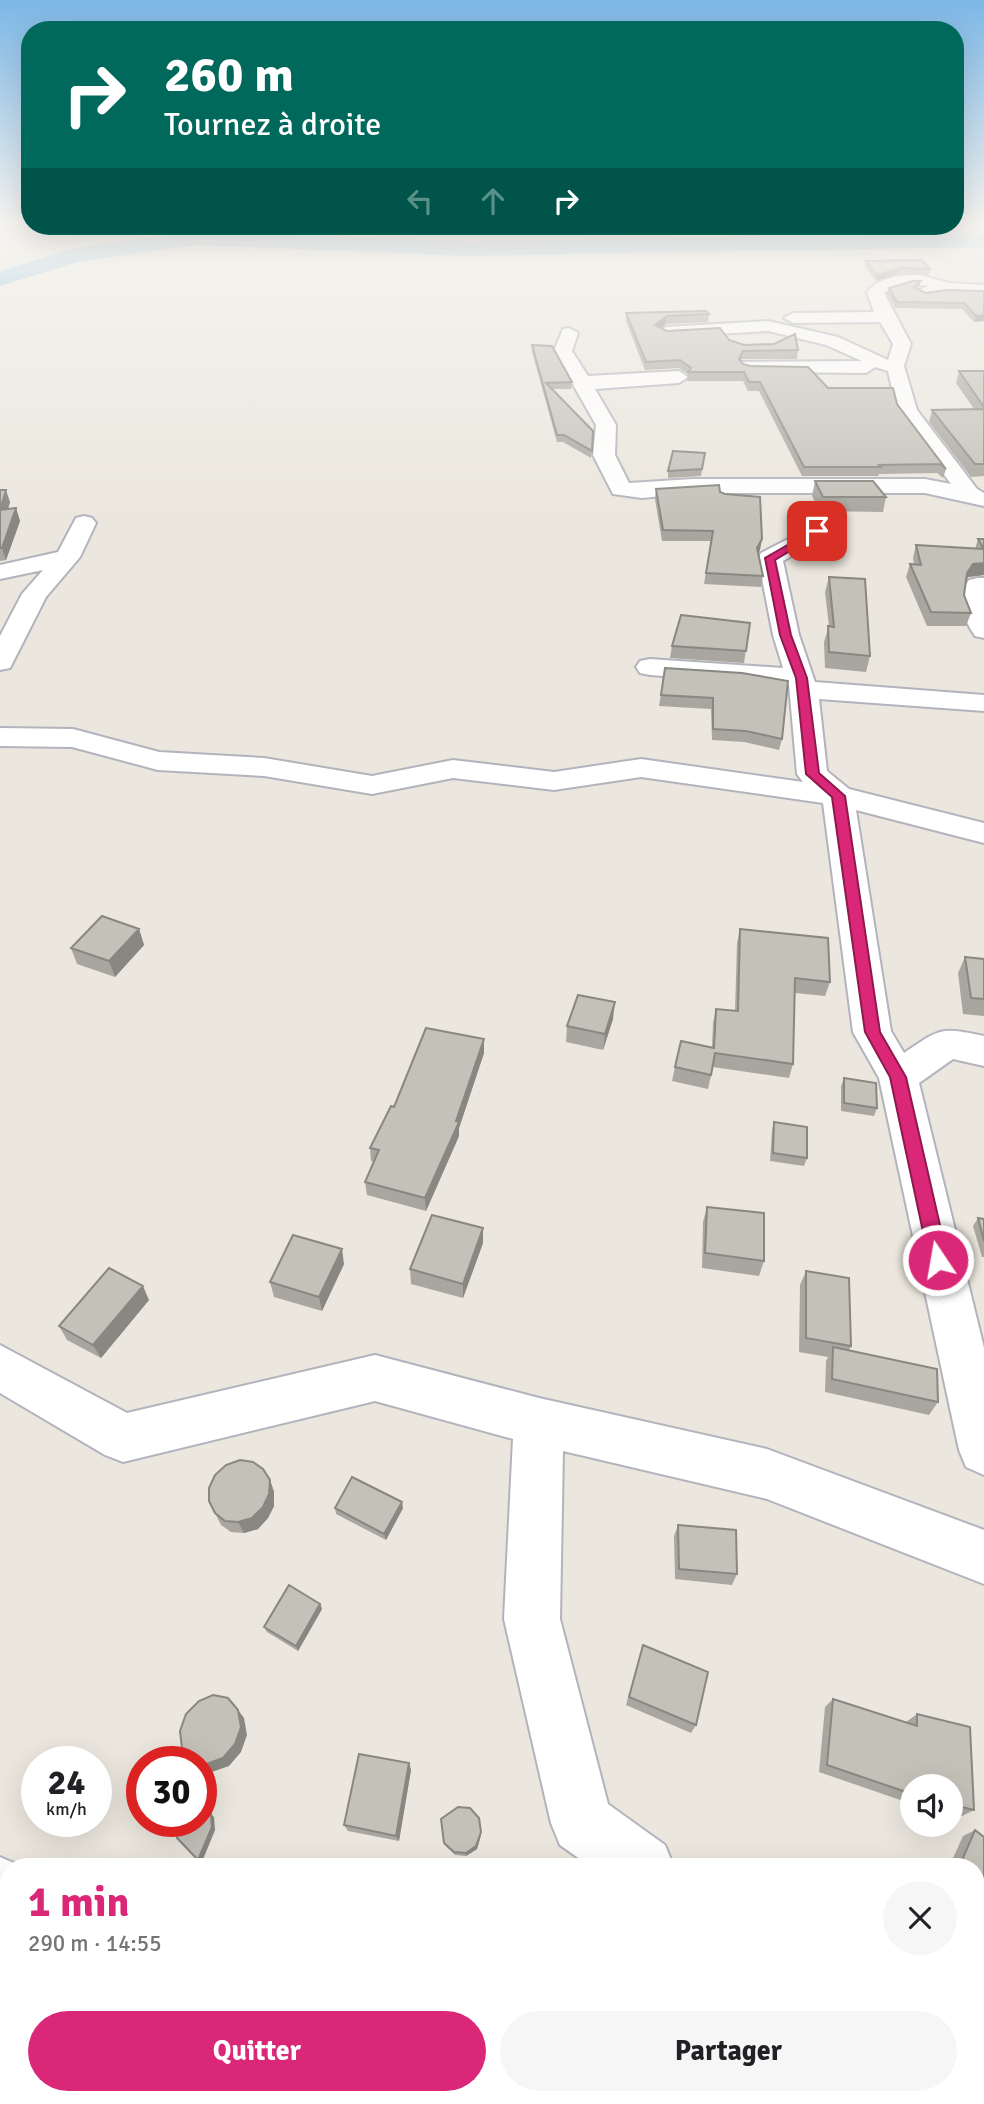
<!DOCTYPE html>
<html lang="fr">
<meta charset="utf-8">
<style>
body{margin:0;font-family:Signika,sans-serif;background:#f6f6f6;color:#202124;height:100vh;display:flex;flex-direction:column;font-size:26px;white-space:nowrap}
*{box-sizing:border-box;margin:0}
p{font-size:23px;color:#757577}
.icon{flex:none;width:38px;height:38px;fill:none;stroke:currentColor;stroke-width:2;stroke-linecap:round;stroke-linejoin:round}
.map{position:relative;flex:1;overflow:hidden}
.panel{position:absolute;left:0px;top:1858px;width:985px;height:247px;display:flex;flex-direction:column;background:#fff;border-radius:28px 28px 0 0;box-shadow:0 7px 28px #0002}
.panel>*{flex:none}
.guide{position:absolute;left:21px;top:21px;width:943px;height:214px;border-radius:28px;box-shadow:0 7px 28px #0002;background:#00695c;color:#fff;overflow:hidden}
.controls{position:absolute;left:900px;top:1774px;display:grid;gap:14px}
.controls a{display:grid;place-items:center;width:63px;height:63px;border-radius:50%;background:#fff;box-shadow:0 7px 28px #0002;font-size:35px}
.speed{position:absolute;left:21px;top:1746px;display:flex;gap:14px;font-size:35px;font-weight:700;text-align:center}
.speed>*{display:grid;place-content:center;width:91px;height:91px;border-radius:50%;background:#fff;box-shadow:0 7px 28px #0002;line-height:1}
.speed small{font-size:18px;font-weight:400}
.speed .limit{border:10px solid #d22;background:#fff;color:#111}
.pin{position:absolute;display:grid;place-items:center;width:60px;height:60px;color:#fff;margin:-30px;border-radius:14px;box-shadow:0 4px 10px #0006}
.me{position:absolute;width:77px;margin:-38px;rotate:348deg;stroke-linejoin:round;filter:drop-shadow(0 0 5px #0008)}
.turn{display:flex;align-items:center;gap:24px;height:147px;padding:0 28px;font-size:32px}
.turn .icon{width:91px;height:91px;stroke-width:2.5}
.turn b{display:block;font-size:49px;line-height:60px}
.lanes{display:flex;align-items:center;height:66px;padding:0 28px;background:#0003;justify-content:center;gap:35px;direction:ltr}
.lanes .off{opacity:.35}
.round{display:grid;place-items:center;flex:none;width:74px;height:74px;border-radius:37px;background:#f6f6f6}
.overview{display:flex;align-items:center;justify-content:space-between;height:119px;padding:0 28px}
h1{font-size:42px;font-weight:700;line-height:52px;color:#db2777}
.button{display:flex;gap:14px;margin-top:auto;padding:14px 28px}
.button a{flex:1;height:80px;border-radius:42px;background:#db2777;color:#fff;font-size:28px;font-weight:700;line-height:80px;text-align:center}
.button a+a{background:#f6f6f6;color:#202124}
.map>svg:first-child{display:block}
.lines{fill:none;stroke-linecap:round;stroke-linejoin:round}
.river{fill:#7bbce3;fill-rule:evenodd}
.minor-casing{stroke:#b2b3bd;stroke-width:4}
.minor{fill:#fff;fill-rule:evenodd}
.wall{fill:#a9a69f}
.shaded-wall{fill:#898782}
.building{fill:#c4c1b9;stroke:#898782;stroke-width:2}
.route{fill:#db2777;stroke:#8e194d;stroke-width:2}
</style>
<div class="map">
<svg width="984" height="2104" viewBox="0 0 984 2104">
<rect width="100%" height="100%" fill="#ebe7de"/>
<g class="lines">
<path class="river" d="M196 231 465 242 984 233V247L465 256 196 245 78 262 0 286V271L75 248Z"/>
<g class="minor-casing">
<path id="minor" d="M920 275 949 283 984 285V295L945 293 923 297 915 292 929 286C913 283 897 284 884 293L911 344 904 366 917 410 977 489 984 493V506L925 493H693L642 498 613 494 593 455 596 425 554 351 563 329 569 328 578 333 572 351 588 376 679 371 688 377 679 383 595 389 616 425 615 455 629 483 693 479H925L951 484 897 411 888 371 875 367 866 373 749 372 742 370 740 366 742 362 862 361 826 345 768 331 666 337 657 332 666 327 768 321 838 337 888 360 893 344 880 322 793 323 784 318 793 313 874 312 867 292C879 277 902 275 920 275Z
M84 516 92 518 96 523 80 557 46 597 10 668 0 670V636L22 594 43 570 0 579V565L58 552 76 518Z
M817 524 825 526 829 531 825 536 783 561 799 635 815 682 984 695V711L819 699 827 771 849 789 984 823V843L856 810 891 1031 904 1053C941 1028 940 1027 984 1036V1066L953 1059 919 1083 984 1348V1475L966 1467 959 1450 879 1078 853 1032 823 803 641 777 554 790 453 778 372 794 264 776 158 770 72 747 0 746V728L73 729 159 752 264 758 372 776 453 760 554 772 641 759 803 782 797 774 789 685 650 675 640 673 636 667 640 661 650 659 783 668 773 635 758 558 761 553Z
M978 578H984V638L975 636C963 619 956 598 969 580Z
M0 1345 127 1413 375 1355 539 1398 767 1449 984 1530V1584L767 1499 563 1451 560 1619 608 1804 665 1845 674 1867H591L560 1845 551 1823 504 1619 513 1439 375 1401 123 1462 105 1455 0 1393Z
M0 1857 23 1867H9V1940L0 1936Z
M9 2006V2096H28L25 2104H0V2010Z
M976 2031 984 2034V2104L963 2096H976Z
M833 2096H903L900 2104H830Z"/>
</g>
<use href="#minor" class="minor"/>
</g>
<path class="wall" d="M866 261 930 269 929 275 898 274 876 281 865 267Z
M921 281 919 287 917 289 925 293 984 291 974 322 962 309 895 308 887 294 889 288Z
M626 313 709 314 708 322 666 324 661 328 667 331 729 340 744 345 798 350 797 359H742L741 361 743 364 828 388 897 404 946 469 943 478 937 473 879 474 878 476H802L759 391H748L743 381H687L688 374 679 368 645 370 626 321Z
M532 345 572 382 571 389H552L593 431 591 458 563 442H557L532 352Z
M959 371H984V476L971 477 929 422 932 410 974 409 956 383Z
M705 453 701 476 668 478V471Z
M815 481 886 497 883 512 820 511 812 496Z
M656 489 720 492 760 550 759 553 763 576 761 587 704 584 711 541H662L655 499Z
M0 490 10 502 8 509 16 508 20 521 6 560 0 561Z
M978 539H984V575L968 577 966 581 964 595 971 613 966 626H927L906 577 910 564H914L913 558 916 545 975 549Z
M829 577 870 656 866 672 825 668 824 642 829 626 825 592Z
M750 623 744 663 670 658 672 646Z
M665 668 782 739 779 750 744 742 712 740 711 709 659 706Z
M139 929 144 945 115 977 77 964 71 948Z
M740 929 830 982 825 996 795 993 793 1064 789 1078 713 1067 708 1089 672 1081 675 1067 712 1047 713 1023 716 1009 735 1011 737 943Z
M965 957 984 959V1016L963 1014 958 973Z
M613 1019 603 1050 566 1042 567 1026Z
M484 1053 459 1128V1136L426 1211 367 1195 365 1182 374 1162 371 1161 370 1148 394 1107Z
M844 1078 877 1108 874 1116 841 1111V1086Z
M774 1122 807 1158 804 1166 770 1161 772 1130Z
M707 1207 764 1261 759 1276 702 1268 703 1222Z
M978 1218 984 1219V1257H982L973 1226Z
M483 1228V1243L463 1298 411 1284 410 1269Z
M344 1264 322 1311 274 1297 270 1282Z
M806 1271 851 1346 849 1350 938 1402 929 1415 825 1392 826 1361 828 1357 799 1352 800 1285Z
M149 1300 101 1358 67 1340 59 1326Z
M270 1480 274 1492V1506L268 1518 258 1529 244 1533 231 1532 221 1525 209 1501Z
M335 1508H403L386 1540 336 1514Z
M678 1525 737 1574 732 1585 675 1579 674 1536Z
M320 1604 322 1609 298 1651 267 1632 264 1627Z
M643 1645 696 1725 691 1733 626 1705Z
M833 1699 906 1722 917 1714 974 1810 962 1816 950 1813V1787H912V1804L819 1772 825 1707Z
M409 1763 411 1770 399 1841 348 1831 344 1825Z
M441 1819 481 1835 477 1849 466 1856 455 1855 445 1845Z
M975 1830 984 1837V1938L977 1940 976 1867H949L963 1836Z"/>
<path class="shaded-wall" d="M900 268 898 274 876 281 877 275Z
M984 315V321L974 322 976 316Z
M667 316 666 324 655 333V325Z
M6 490 10 502 4 522 0 510Z
M16 508 20 521 6 560 2 548Z
M762 539 760 550 755 558 757 548Z
M984 563V575L968 577 963 586 967 573 973 564Z
M139 929 144 945 115 977 109 961Z
M615 1002 613 1019 603 1050 605 1034Z
M484 1039V1053L459 1128V1136L426 1211 425 1198 456 1121Z
M483 1228V1243L463 1298V1284Z
M342 1249 344 1264 322 1311 319 1297Z
M143 1286 149 1300 101 1358 93 1345Z
M270 1480 274 1492V1506L268 1518 258 1529 244 1533 238 1522Z
M402 1502 403 1508 386 1540 384 1534Z
M320 1604 322 1609 298 1651 296 1646Z
M238 1710 244 1718 247 1735 241 1752 229 1766 206 1774 201 1769V1766Z
M409 1763 411 1770 399 1841 396 1836Z
M201 1805 214 1817 215 1830 202 1862 198 1860Z
M481 1832V1835L477 1849 466 1856V1853Z
M219 2096H230L228 2104H217Z"/>
<path class="building" d="M922 260 930 269 900 268 877 275 866 261Z
M913 281H921L914 287 925 293 947 290 984 291V315L976 316 964 303 897 302 889 288Z
M706 311 709 314 667 316 655 325 667 331 720 328 729 340 744 345 774 344 795 334 798 350 743 351 739 359 743 364 750 366 808 367 828 388H893L897 404 946 469 940 464 879 465 881 467H804L760 382H749L744 372H688L691 368 680 360 646 362 626 313Z
M532 345 552 346 572 382 546 383 593 431 592 451 564 435H557Z
M959 371H984V407Z
M984 409V464H975L932 410Z
M673 451 705 453 702 469 668 471Z
M815 481H873L886 497H823Z
M719 485 720 492 725 494 760 497 762 539 757 548 763 576 706 573 713 531 663 530 656 489Z
M0 490H6L0 510 16 508 2 548H0Z
M978 539H984V549Z
M916 545 984 549V563L973 564 967 573 964 595 971 613 931 612 910 564 921 565Z
M829 577 865 579 870 656 829 652 828 626 834 627Z
M681 615 750 623 746 651 672 646Z
M665 668 742 673 788 681 782 739 746 731 713 729V698L661 695Z
M102 916 139 929 109 961 71 948Z
M740 929 828 938 830 982 795 978 793 1064 715 1053 711 1075 675 1067 681 1041 714 1048 716 1009 738 1011Z
M965 957 984 959V999L971 998Z
M578 995 615 1002 605 1034 567 1026Z
M426 1028 484 1039 456 1121 459 1122 425 1198 365 1182 379 1150 370 1148 391 1106 394 1107Z
M844 1078 876 1083 877 1108 844 1103Z
M774 1122 807 1127V1158L773 1153Z
M707 1207 764 1213V1261L705 1253Z
M432 1215 483 1228 463 1284 410 1269Z
M978 1218 984 1219V1241Z
M293 1235 342 1249 319 1297 270 1282Z
M109 1268 143 1286 93 1345 59 1326Z
M806 1271 849 1278 851 1346 806 1338Z
M833 1347 937 1369 938 1402 832 1379Z
M240 1460 253 1462 263 1469 270 1480 269 1494 263 1507 252 1518 238 1522 225 1521 215 1513 209 1501V1488L215 1475 226 1465Z
M352 1477 402 1502 384 1534 335 1508Z
M678 1525 736 1530 737 1574 679 1569Z
M289 1585 320 1604 296 1646 264 1627Z
M643 1645 708 1672 696 1725 629 1697Z
M213 1695 228 1698 238 1710 241 1727 235 1744 223 1758 201 1766V1762H195L182 1748 180 1731 186 1714 199 1701Z
M833 1699 917 1726V1714L970 1727 974 1810 950 1804V1787H912V1794L827 1765Z
M359 1754 409 1763 396 1836 344 1825Z
M201 1805 211 1814 212 1827 198 1860 177 1838 176 1826 178 1822H201Z
M458 1807 470 1808 479 1818 481 1832 476 1846 466 1853 454 1852 444 1843 441 1819Z
M975 1830 984 1837V1932L976 1925V1867H959Z
M177 1864 190 1867H176Z
M151 2096H219L217 2104H182Z
M310 2096H399L398 2104H309Z"/>
<linearGradient id="sky" x2="0" y2="1"><stop stop-color="#7cb7e6"/><stop offset="0.43" stop-color="#f6f4f0"/><stop offset="1" stop-color="#f6f4f0" stop-opacity="0"/></linearGradient>
<rect width="984" height="520" fill="url(#sky)"/>
<path class="route" d="M817 528 820 533 775 560 791 635 807 678 819 773 845 796 880 1032 906 1077 948 1260 945 1265H932L929 1260 890 1077 865 1032 832 797 806 774 796 678 780 635 765 558Z"/>
</svg>
<div class="controls">
<a><svg class="icon" aria-label="sound" viewBox="0 0 24 24"><path d="M4 9h4l5-4v14l-5-4H4zM17 9q2 3 0 6"/></svg></a>
</div>
<div class="speed"><div>24<small>km/h</small></div><div class="limit">30</div></div>
<div class="pin" style="left:817px;top:531px;background:#d93025"><svg class="icon" aria-label="arrive" viewBox="0 0 24 24"><path d="M6 21V4h12l-3 4 3 4H6"/></svg></div>
<svg class="me" style="left:938px;top:1260px" viewBox="-20 -20 40 40"><circle r="17" fill="#db2777" stroke="#fff" stroke-width="3"/><path d="M0-11L8 9 0 5-8 9z" fill="#fff"/></svg>
<div class="guide">
<div class="turn"><svg class="icon" aria-label="right" viewBox="0 0 24 24"><path d="M7 20v-9h11M14 6l5 5-5 5"/></svg><div><b>260 m</b>Tournez à droite</div></div>
<div class="lanes"><svg class="icon off" aria-label="left" viewBox="0 0 24 24"><path d="M17 20v-9H6M10 6l-5 5 5 5"/></svg><svg class="icon off" aria-label="ahead" viewBox="0 0 24 24"><path d="M12 20V5M6 11l6-6 6 6"/></svg><svg class="icon" aria-label="right" viewBox="0 0 24 24"><path d="M7 20v-9h11M14 6l5 5-5 5"/></svg></div>
</div>
<section class="panel">
<div class="overview"><div><h1>1 min</h1><p>290 m · 14:55</p></div><a class="round"><svg class="icon" aria-label="close" viewBox="0 0 24 24"><path d="M6 6l12 12M18 6L6 18"/></svg></a></div>
<div class="button"><a>Quitter</a><a>Partager</a></div>
</section>
</div>
